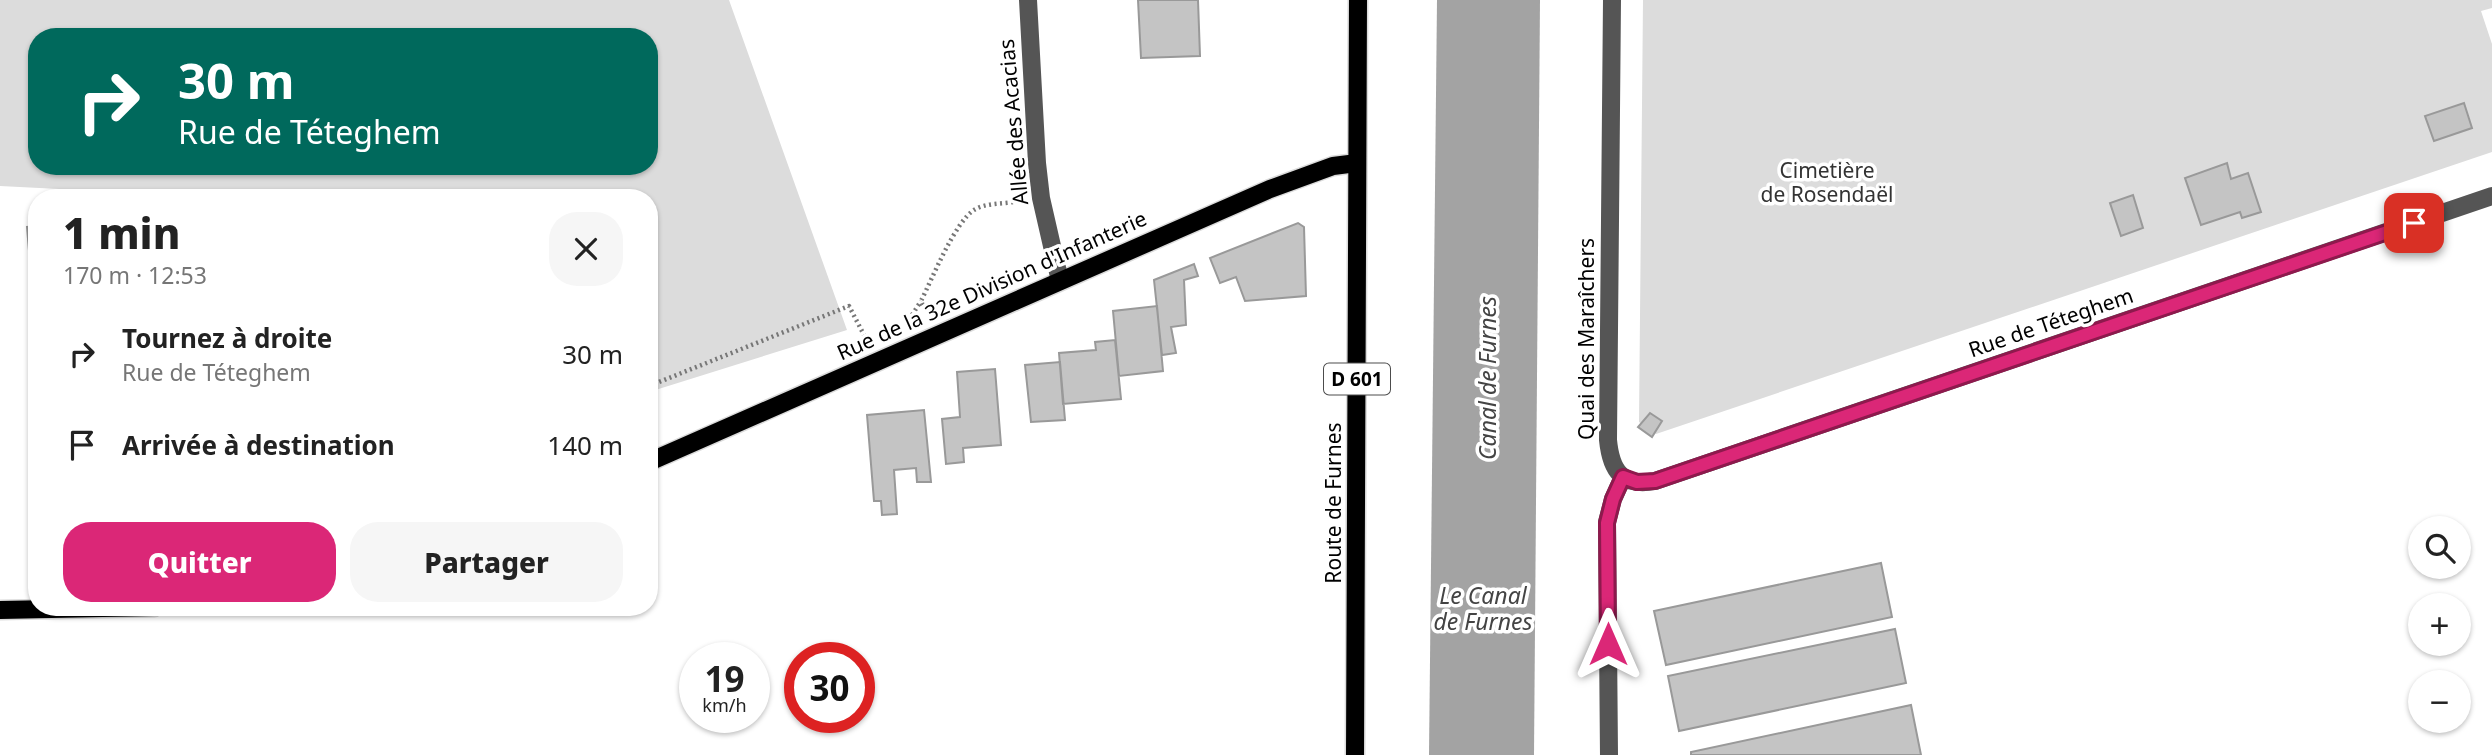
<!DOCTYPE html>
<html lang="fr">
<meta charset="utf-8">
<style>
body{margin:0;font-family:"Noto Sans",sans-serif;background:#f6f6f6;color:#222;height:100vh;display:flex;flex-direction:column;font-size:26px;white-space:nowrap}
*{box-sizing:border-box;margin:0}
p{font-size:23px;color:#767676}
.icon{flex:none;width:38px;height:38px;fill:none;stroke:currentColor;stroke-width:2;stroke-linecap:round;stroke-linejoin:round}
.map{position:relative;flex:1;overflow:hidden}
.sheet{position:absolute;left:28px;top:189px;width:630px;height:427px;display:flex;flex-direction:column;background:#fff;border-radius:28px;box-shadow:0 2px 5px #0004}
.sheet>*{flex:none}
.guide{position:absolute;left:28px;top:28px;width:630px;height:147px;border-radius:28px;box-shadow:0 2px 5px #0004;background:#00695c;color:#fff;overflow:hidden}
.controls{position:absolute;left:2408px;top:516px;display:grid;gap:14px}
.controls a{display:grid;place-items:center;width:63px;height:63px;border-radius:50%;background:#fff;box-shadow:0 2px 5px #0004;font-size:35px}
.speed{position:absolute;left:679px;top:642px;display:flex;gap:14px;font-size:35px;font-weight:700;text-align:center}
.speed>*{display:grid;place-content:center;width:91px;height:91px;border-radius:50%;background:#fff;box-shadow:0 2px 5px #0004;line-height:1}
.speed small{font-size:18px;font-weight:400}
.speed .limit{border:10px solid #d22;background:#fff;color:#111}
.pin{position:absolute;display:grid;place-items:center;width:60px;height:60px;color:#fff;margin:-30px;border-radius:14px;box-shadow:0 4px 10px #0006}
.me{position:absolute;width:77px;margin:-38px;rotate:0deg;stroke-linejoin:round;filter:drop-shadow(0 0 5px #0008)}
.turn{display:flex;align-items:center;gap:24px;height:147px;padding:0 35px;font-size:32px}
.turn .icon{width:91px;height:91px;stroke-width:2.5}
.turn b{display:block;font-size:49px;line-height:60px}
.round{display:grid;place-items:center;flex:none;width:74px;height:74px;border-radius:28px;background:#f6f6f6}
.head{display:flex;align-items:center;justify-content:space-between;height:119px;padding:0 35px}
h1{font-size:42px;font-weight:800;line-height:52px}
.primary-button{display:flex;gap:14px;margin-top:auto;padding:14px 35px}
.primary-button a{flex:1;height:80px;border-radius:28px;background:#db2777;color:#fff;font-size:28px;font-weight:800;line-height:80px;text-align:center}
.primary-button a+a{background:#f6f6f6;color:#222}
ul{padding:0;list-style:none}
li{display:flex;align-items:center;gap:21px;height:91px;padding:0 35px}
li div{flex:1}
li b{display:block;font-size:26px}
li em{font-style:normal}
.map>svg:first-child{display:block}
.green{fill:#dcdcdc;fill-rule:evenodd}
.water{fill:#a3a3a3}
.building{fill:#c4c4c4;stroke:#999;stroke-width:2}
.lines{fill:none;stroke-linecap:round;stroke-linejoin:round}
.major-casing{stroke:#dbdbdb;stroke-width:21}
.path{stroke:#777;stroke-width:4.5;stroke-dasharray:2 3.5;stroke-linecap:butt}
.minor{stroke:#555;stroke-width:18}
.major{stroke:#000;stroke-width:18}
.route-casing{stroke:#8e194d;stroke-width:18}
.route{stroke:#db2777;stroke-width:12}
.labels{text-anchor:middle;stroke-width:7;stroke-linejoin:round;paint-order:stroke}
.shield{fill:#fff;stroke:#4c4c4c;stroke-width:2}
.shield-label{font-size:19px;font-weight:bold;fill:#000}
.street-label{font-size:21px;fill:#000;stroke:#fff}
.park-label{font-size:21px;fill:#333;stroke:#fff}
.water-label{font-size:23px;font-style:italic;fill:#444;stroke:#fff}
</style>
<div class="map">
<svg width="2492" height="755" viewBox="0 0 2492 755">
<rect width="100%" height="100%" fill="#fff"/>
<path class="green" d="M0 0H729L847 330 649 392V198H236L0 186ZM37 37H649V166H37Z
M1643 0H2492V8L2481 11 2492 44V152L1656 434 1639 422Z"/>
<path class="water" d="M1437 0H1540L1534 755H1429Z"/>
<path class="building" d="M1138 0H1198L1200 56 1141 58Z
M2464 103 2472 128 2434 141 2425 116Z
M2227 163 2231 179 2248 173 2261 212 2242 218 2240 212 2201 225 2185 178Z
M2133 195 2143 228 2121 236 2110 203Z
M1298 223 1304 227 1306 296 1245 301 1236 277 1220 283 1210 258Z
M37 226V346L27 227Z
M1194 264 1198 276 1184 280 1186 325 1171 327 1176 353 1162 355 1154 280Z
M1157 306 1163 371 1119 376 1113 311Z
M1115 340 1121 399 1063 404 1059 353 1096 350 1095 342Z
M1060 362 1065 420 1031 422 1025 365Z
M995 369 1001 445 963 448 964 462 946 464 942 419 960 417 957 372Z
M924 410 931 482H917L916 468 894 470 897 514 882 515 881 501H874L867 415Z
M1650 413 1662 421 1652 437 1638 427Z
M32 519H37V560H34Z
M1881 563 1892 617 1666 665 1654 611Z
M1895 629 1906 683 1679 731 1668 676Z
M1911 705 1921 755H1691V752Z"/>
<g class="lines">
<g class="major-casing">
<path id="major" d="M649 462 1270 189 1333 166 1357 163
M0 610 154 607
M1355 755 1358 0"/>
</g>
<path class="path" d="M925 310 921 301C932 279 955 222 974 210 985 203 1001 204 1013 202
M912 315 921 301
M649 386 849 306 864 335"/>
<path class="minor" d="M1028 0 1037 163 1041 198 1060 281
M1612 0 1608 440C1611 471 1622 487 1655 481L2492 196
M1609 755 1607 522 1613 499 1623 477"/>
<use href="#major" class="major"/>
</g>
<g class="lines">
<g class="route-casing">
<path id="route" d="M1608 644 1607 523 1613 499 1623 477 1637 482 1655 481 2414 223"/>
</g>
<use href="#route" class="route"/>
</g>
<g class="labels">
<rect class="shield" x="1324" y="363.5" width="66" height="31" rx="5"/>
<g class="shield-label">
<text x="1357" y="386">D 601</text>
</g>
<g class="street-label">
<text transform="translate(1014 122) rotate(-95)" y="7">Allée des Acacias</text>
<text transform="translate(992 286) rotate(-24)" y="7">Rue de la 32e Division d'Infanterie</text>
<text transform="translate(2051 323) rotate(-19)" y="7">Rue de Téteghem</text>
<text transform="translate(1587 339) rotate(-90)" y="7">Quai des Maraîchers</text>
<text transform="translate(1334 503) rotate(-90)" y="7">Route de Furnes</text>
</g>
<g class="park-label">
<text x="1827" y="178">Cimetière<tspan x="1827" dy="24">de Rosendaël</tspan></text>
</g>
<g class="water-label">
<text transform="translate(1488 378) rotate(-90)" y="8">Canal de Furnes</text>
<text x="1483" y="604">Le Canal<tspan x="1483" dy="26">de Furnes</tspan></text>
</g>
</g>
</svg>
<div class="controls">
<a><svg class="icon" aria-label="search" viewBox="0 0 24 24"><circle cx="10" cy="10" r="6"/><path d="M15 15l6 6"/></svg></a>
<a>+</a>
<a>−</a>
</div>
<div class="speed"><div>19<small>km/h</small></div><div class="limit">30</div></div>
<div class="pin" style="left:2414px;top:223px;background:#d93025"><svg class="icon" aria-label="arrive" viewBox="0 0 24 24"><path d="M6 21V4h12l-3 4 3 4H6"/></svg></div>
<svg class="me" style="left:1608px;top:644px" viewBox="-20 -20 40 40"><path d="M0-17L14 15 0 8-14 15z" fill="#db2777" stroke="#fff" stroke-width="4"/></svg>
<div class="guide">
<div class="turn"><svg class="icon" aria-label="right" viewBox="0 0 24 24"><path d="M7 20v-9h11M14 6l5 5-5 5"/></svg><div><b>30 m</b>Rue de Téteghem</div></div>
</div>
<section class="sheet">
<div class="head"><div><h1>1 min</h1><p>170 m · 12:53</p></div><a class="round"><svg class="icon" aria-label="close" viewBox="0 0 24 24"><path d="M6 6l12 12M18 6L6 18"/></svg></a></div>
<ul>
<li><svg class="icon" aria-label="right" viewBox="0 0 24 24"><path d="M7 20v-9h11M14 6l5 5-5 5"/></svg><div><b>Tournez à droite</b><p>Rue de Téteghem</p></div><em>30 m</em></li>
<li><svg class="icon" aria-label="arrive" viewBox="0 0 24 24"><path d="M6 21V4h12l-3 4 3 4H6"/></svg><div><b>Arrivée à destination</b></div><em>140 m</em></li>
</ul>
<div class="primary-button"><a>Quitter</a><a>Partager</a></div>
</section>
</div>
